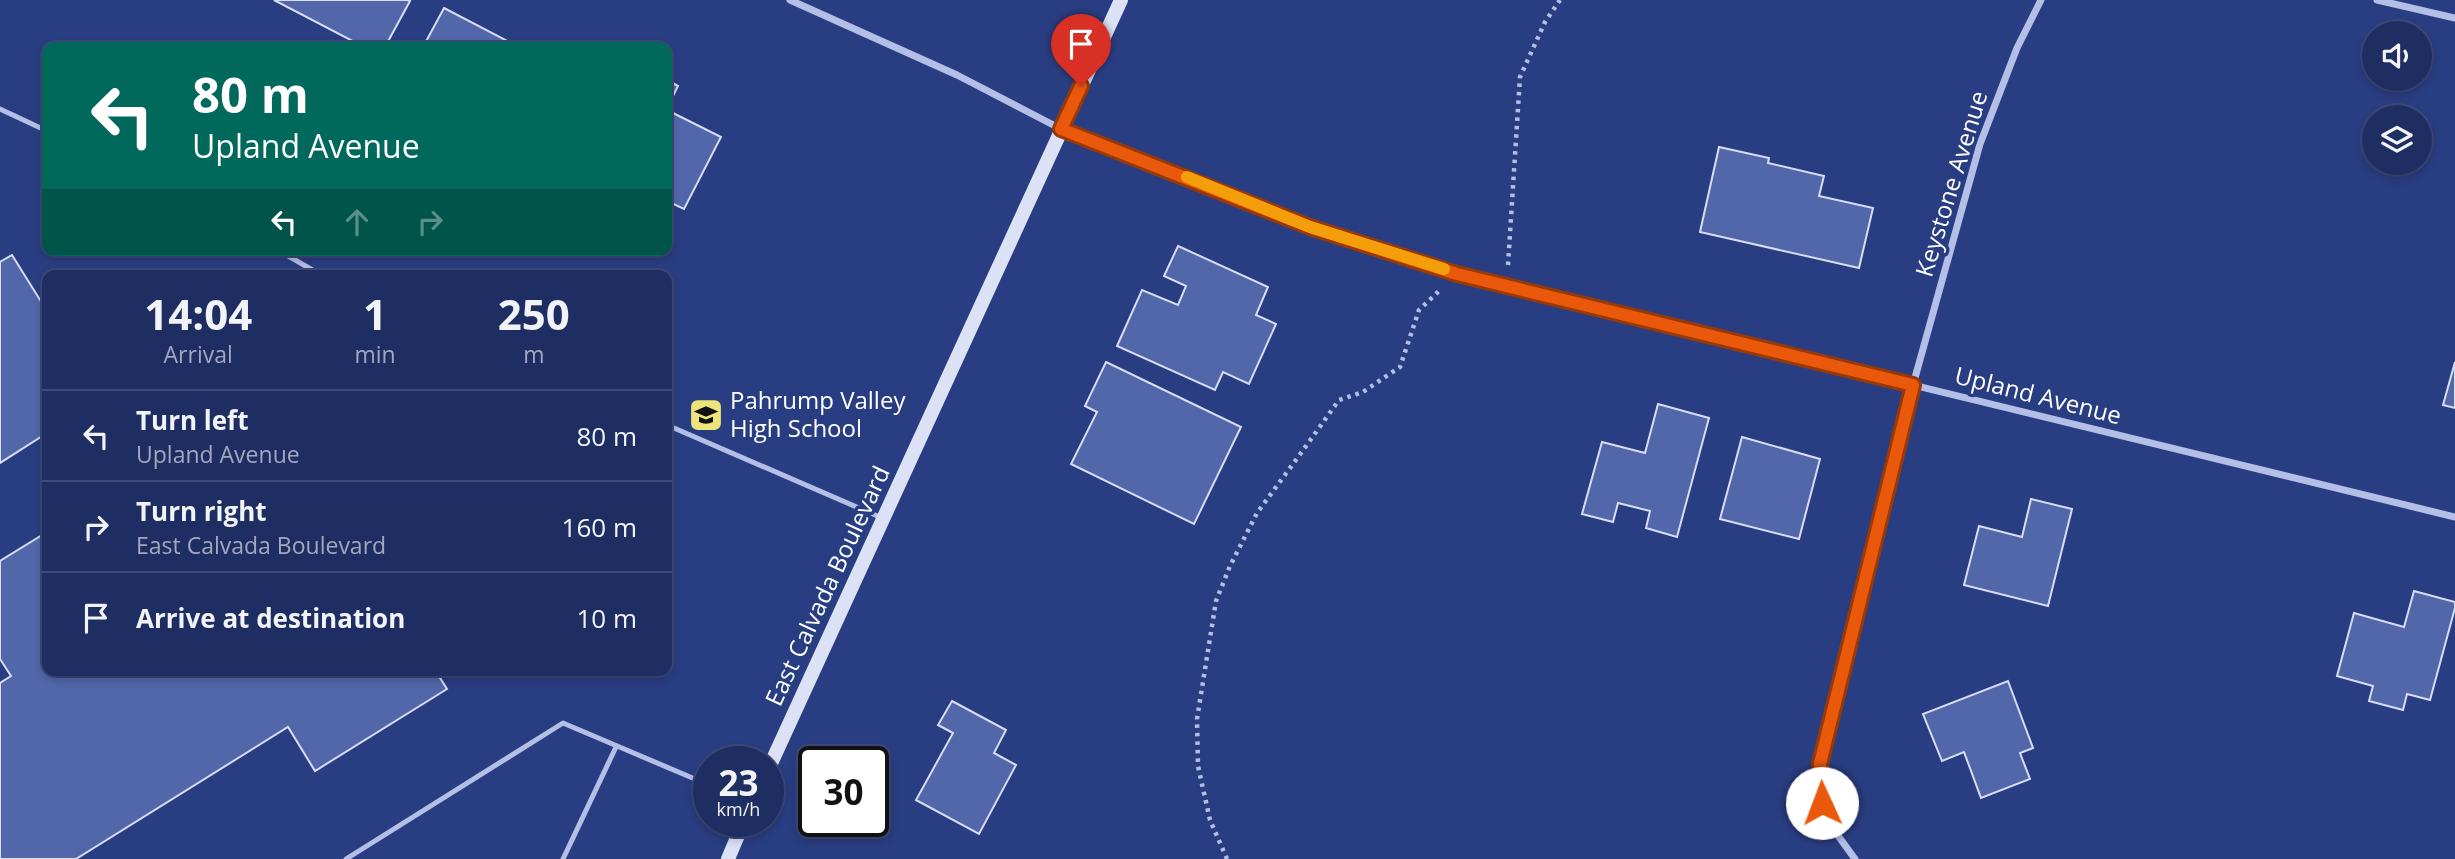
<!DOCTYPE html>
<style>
body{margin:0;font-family:"Open Sans",sans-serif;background:#273668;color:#f1f3f6;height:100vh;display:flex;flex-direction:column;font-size:26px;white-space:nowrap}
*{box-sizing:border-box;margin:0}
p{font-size:23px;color:#a1a8be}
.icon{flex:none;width:38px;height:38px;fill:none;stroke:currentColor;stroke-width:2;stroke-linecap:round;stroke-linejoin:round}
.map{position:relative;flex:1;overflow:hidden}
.drawer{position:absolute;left:42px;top:270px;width:630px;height:406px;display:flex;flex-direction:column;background:#1f2e62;border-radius:14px;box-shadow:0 4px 10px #0003,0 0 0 2px #3c4a77}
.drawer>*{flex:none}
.top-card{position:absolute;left:42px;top:42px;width:630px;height:214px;border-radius:14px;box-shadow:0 4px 10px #0003,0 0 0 2px #3c4a77;background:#00695c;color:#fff;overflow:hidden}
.tools{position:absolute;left:2362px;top:21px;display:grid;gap:14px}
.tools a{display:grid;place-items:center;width:70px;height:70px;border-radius:50%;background:#1f2e62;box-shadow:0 4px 10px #0003,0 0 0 2px #3c4a77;font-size:35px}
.speed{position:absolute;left:693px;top:746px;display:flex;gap:14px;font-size:35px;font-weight:700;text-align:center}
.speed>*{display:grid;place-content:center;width:91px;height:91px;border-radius:50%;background:#1f2e62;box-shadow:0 4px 10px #0003,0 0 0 2px #3c4a77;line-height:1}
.speed small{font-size:18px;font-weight:400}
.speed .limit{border:4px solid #111;border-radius:10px;background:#fff;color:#111}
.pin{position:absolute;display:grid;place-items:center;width:60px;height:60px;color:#fff;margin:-72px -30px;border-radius:50% 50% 50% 0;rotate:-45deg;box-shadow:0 0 7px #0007}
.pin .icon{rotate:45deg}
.me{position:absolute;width:77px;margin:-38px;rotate:358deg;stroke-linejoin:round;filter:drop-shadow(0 0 5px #0008)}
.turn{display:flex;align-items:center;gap:24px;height:147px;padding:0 35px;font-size:32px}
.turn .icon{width:91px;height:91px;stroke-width:2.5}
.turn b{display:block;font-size:49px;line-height:60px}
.lanes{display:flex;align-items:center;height:66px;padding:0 35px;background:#0003;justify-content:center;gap:35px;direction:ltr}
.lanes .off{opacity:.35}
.eta{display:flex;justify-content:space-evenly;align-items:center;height:119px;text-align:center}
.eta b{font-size:42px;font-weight:700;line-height:49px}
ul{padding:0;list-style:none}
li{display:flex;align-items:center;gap:21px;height:91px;padding:0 35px;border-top:2px solid #3c4a77}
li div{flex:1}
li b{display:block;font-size:26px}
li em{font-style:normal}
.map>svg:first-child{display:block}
.building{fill:#5267aa;stroke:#d6ddf5;stroke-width:2}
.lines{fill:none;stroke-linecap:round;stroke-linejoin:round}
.path{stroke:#b3bfe6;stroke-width:4.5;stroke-dasharray:3.5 5;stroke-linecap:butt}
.lane{stroke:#b3bfe6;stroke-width:5}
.street{stroke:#b3bfe6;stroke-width:7}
.secondary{stroke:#dce1f6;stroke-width:14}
.route-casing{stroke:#983908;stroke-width:18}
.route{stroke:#ea580c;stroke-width:12}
.slow{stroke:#f59e0b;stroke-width:12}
.labels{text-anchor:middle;stroke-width:7;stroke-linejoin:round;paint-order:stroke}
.street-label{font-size:24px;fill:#fff;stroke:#293d82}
.poi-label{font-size:24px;fill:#fff;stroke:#293d82;text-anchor:start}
</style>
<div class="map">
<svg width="2455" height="859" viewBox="0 0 2455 859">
<rect width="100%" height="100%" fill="#293d82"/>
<path class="building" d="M274 0H407L410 1 385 47H364Z
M444 8 519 47H423Z
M667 80 678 86 667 108Z
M667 110 721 137 684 209 667 201Z
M1719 147 1769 158 1768 163 1824 176 1819 196 1873 208 1859 268 1700 232Z
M1178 246 1268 287 1256 315 1276 324 1249 384 1223 372 1215 390 1117 346 1142 290 1178 305 1186 286 1164 276Z
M12 255 47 311V433L0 463V262Z
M1106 362 1241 427 1194 524 1071 464 1097 412 1085 406Z
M2455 362V408L2443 405Z
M1658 404 1709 418 1677 537 1646 528 1650 511 1618 503 1613 522 1582 514 1602 442 1645 453Z
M1742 437 1820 459 1799 539 1720 519Z
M2031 499 2072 509 2048 606 1964 585 1979 526 2022 537Z
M47 532V670H435L447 689 315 771 288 727 76 859H0V683L11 676 0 659V561Z
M2414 591 2455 602V608L2430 700 2407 694 2403 710 2369 701 2373 686 2337 676 2354 613 2404 627Z
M2008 681 2033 748 2020 753 2030 779 1981 798 1964 752 1942 761 1923 714Z
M952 701 1006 730 994 753 1016 765 979 834 916 800 953 733 938 725Z"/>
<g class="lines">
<path class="path" d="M1508 265 1520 77 1545 22 1560 0
M1227 859 1210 820 1198 766 1197 719 1216 601 1230 566 1257 513 1301 453 1339 400 1363 392 1400 367 1419 310 1439 291"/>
<path class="lane" d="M0 109 47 131
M278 250 321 275
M667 425 882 518
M346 859 563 723 709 785
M563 859 616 747"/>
<path class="street" d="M790 0 957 75 1061 129 1310 227 1457 274 2455 517
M2377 0 2455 18
M1855 859 1839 837 1822 803 1820 764 1913 385 1980 144 2017 48 2041 0"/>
<path class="secondary" d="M768 770 1121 0
M728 859 744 821"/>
</g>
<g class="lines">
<g class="route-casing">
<path id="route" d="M1081 86 1061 129 1310 227 1457 274 1913 385 1820 764 1822 803"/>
</g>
<use href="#route" class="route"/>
<path class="slow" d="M1187 177 1310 227 1444 269"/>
</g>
<defs>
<g id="school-square" transform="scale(1.75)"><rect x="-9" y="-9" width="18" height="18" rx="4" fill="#ede47a" stroke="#293d82"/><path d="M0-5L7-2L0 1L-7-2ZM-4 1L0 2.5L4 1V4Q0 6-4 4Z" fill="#111"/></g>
</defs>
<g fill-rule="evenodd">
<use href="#school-square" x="706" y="415"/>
</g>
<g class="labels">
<g class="street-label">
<text transform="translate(1952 184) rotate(-73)" y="8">Keystone Avenue</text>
<text transform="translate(2038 396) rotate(14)" y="8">Upland Avenue</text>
<text transform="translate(828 586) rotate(-65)" y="8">East Calvada Boulevard</text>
</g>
<g class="poi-label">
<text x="730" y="409">Pahrump Valley<tspan x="730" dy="28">High School</tspan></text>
</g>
</g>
</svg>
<div class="tools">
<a><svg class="icon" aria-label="sound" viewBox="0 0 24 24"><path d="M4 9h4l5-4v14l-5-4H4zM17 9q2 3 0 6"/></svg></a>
<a><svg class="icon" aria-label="layers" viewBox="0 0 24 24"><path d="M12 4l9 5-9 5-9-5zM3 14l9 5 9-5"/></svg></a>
</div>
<div class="speed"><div>23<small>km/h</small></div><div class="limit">30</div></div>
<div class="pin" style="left:1081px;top:86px;background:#d93025"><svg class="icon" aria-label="arrive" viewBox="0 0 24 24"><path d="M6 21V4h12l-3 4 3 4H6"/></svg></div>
<svg class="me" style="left:1822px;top:803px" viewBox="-20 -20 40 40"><circle r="19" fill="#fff"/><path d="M0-13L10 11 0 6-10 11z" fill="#ea580c"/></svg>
<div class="top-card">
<div class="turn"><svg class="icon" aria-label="left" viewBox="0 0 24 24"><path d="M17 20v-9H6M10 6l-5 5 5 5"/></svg><div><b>80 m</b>Upland Avenue</div></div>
<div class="lanes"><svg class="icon" aria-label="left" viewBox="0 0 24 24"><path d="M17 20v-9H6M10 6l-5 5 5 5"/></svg><svg class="icon off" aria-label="ahead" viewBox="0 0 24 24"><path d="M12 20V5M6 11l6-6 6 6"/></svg><svg class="icon off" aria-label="right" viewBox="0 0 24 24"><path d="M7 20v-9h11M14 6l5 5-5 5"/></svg></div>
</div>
<section class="drawer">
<div class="eta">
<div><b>14:04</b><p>Arrival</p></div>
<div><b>1</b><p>min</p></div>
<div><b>250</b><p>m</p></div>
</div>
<ul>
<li><svg class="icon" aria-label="left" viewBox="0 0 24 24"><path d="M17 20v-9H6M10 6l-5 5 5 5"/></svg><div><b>Turn left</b><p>Upland Avenue</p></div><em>80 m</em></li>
<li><svg class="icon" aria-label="right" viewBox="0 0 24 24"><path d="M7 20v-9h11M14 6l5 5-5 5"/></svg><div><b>Turn right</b><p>East Calvada Boulevard</p></div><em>160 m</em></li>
<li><svg class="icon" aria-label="arrive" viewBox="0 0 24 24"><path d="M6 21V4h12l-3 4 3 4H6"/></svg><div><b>Arrive at destination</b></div><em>10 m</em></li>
</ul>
</section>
</div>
